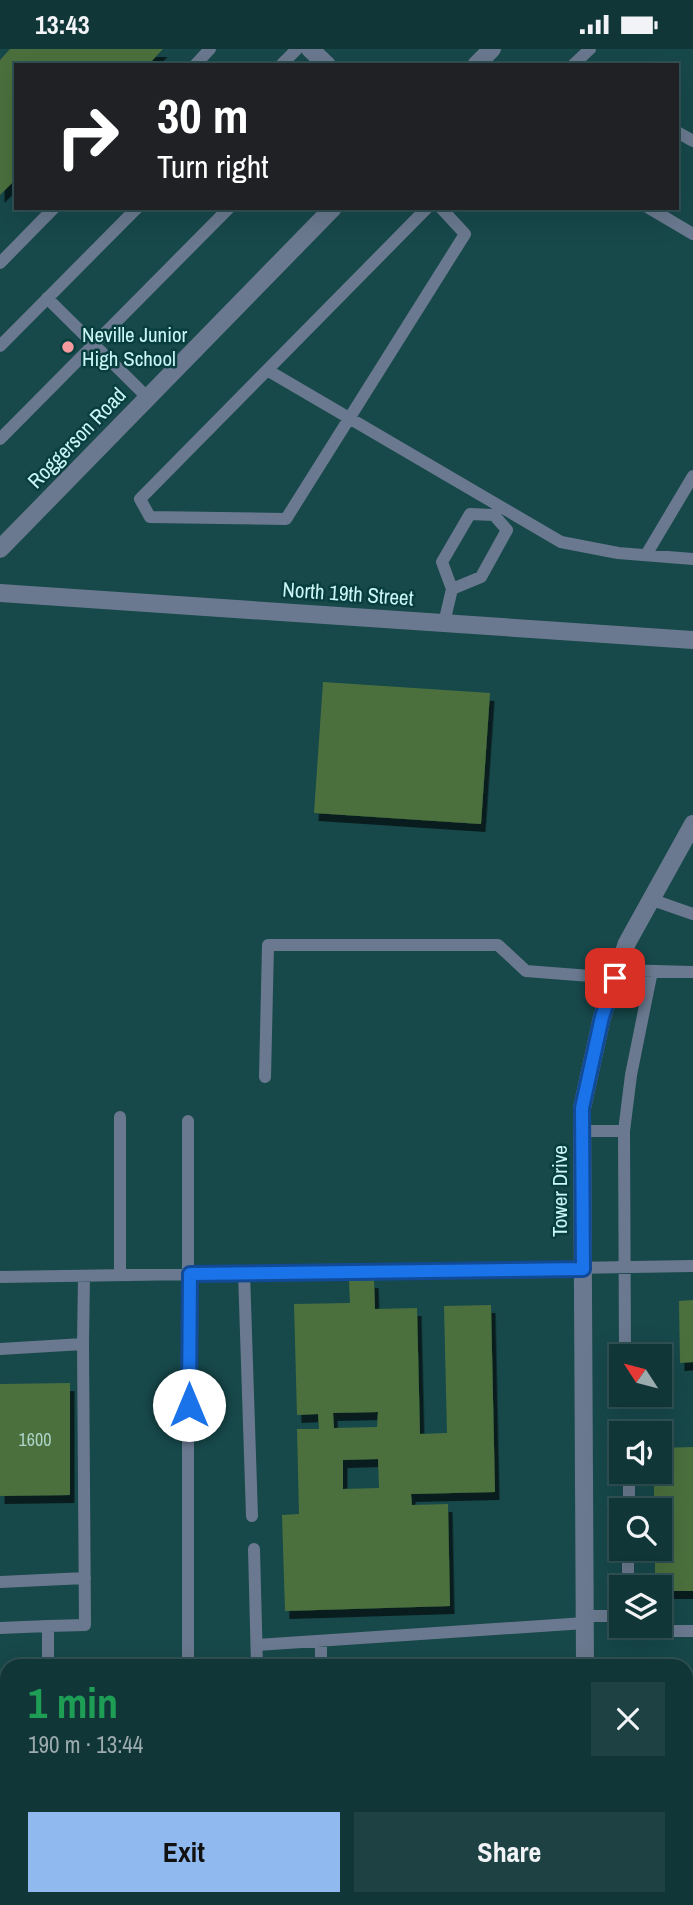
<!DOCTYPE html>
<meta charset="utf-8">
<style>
body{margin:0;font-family:"Archivo Narrow",sans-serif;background:#1e4143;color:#f1f3f6;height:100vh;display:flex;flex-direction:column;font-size:26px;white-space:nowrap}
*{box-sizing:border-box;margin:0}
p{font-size:23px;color:#9cabae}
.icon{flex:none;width:38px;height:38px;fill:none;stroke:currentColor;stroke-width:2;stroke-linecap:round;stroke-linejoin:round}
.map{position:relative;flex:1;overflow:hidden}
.details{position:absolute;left:0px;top:1610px;width:693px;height:247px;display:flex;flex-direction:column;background:#113638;border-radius:21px 21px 0 0;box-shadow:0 7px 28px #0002,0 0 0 2px #305053}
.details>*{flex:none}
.top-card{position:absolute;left:14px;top:14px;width:665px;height:147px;border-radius:0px;box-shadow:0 7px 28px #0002,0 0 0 2px #305053;background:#202124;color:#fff;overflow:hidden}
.needle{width:46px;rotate:306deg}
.tools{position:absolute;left:609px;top:1295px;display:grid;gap:14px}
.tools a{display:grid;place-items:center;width:63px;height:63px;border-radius:0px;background:#113638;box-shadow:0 7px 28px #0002,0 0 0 2px #305053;font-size:35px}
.pin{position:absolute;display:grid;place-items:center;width:60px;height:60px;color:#fff;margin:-30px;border-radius:14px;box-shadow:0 4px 10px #0006}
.me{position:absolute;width:77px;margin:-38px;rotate:0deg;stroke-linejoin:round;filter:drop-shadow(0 0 5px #0008)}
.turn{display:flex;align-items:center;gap:24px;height:147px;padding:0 28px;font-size:32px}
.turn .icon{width:91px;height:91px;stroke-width:2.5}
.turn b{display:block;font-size:49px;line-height:60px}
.round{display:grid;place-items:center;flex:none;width:74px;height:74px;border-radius:0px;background:#1e4143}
.summary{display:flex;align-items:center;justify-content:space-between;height:119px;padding:0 28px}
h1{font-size:42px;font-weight:800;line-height:52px;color:#1e9e55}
.cta{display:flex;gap:14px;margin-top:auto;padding:14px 28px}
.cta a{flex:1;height:80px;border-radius:0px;background:#90b9f0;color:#111;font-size:28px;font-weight:800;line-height:80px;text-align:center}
.cta a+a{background:#1e4143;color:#f1f3f6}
.status{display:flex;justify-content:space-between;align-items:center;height:49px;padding:0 35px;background:#113638;direction:ltr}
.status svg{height:19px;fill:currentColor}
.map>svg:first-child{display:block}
.building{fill:#4b703e;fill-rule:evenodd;filter:url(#shadow)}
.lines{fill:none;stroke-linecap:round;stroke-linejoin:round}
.service{stroke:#6a798f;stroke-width:12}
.minor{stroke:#6a798f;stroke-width:18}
.tertiary{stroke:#6a798f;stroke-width:18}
.secondary{stroke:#8098bb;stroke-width:18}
.route-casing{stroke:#114b97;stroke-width:18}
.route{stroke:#1a73e8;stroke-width:12}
.poi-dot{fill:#f59b9e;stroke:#093e3f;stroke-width:2.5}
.labels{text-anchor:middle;stroke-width:5;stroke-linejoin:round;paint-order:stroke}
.number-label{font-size:18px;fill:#abd4c8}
.poi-label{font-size:21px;fill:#cbf6f6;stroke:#093e3f;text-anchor:start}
.street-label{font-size:21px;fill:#cbf6f6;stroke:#093e3f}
</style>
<div class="status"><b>13:43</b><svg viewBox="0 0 49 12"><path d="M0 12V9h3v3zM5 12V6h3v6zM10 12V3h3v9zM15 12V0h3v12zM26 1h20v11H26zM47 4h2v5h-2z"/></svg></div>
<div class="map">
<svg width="693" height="1856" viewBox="0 0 693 1856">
<defs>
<filter id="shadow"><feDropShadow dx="4.5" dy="8" stdDeviation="0" flood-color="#0009"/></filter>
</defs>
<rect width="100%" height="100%" fill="#17484a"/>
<path class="building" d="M10 0H163L148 16H16V130L0 146V11Z
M323 633 490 644 481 775 314 764Z
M374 1231 375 1260 417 1259 420 1385 447 1384 444 1257 491 1256 495 1443 411 1445 412 1456 448 1455 450 1557 285 1562 282 1466 299 1465 297 1380H319L318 1365 297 1366 294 1255 350 1254 349 1232ZM378 1363 377 1378 334 1379 333 1364ZM378 1410 379 1439 343 1440V1411Z
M693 1251V1313L680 1314 679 1252Z
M70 1334V1446L0 1447V1335Z
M693 1398V1542H660V1538H655V1500H660V1461H654V1423H660V1399Z
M536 1850H553V1856H536Z
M599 1850H644V1856H599Z"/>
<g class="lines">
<path class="service" d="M195 16 210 0
M281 16 297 0
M573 16 590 0
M677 83 693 92
M427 159 140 450 150 468 286 470 465 185 441 159
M649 159 693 185
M0 214 54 159
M47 249 148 349
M0 297 137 159
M267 321 561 493 618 504 693 510
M0 390 229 159
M470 465 494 466 507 481 481 528 452 540 442 513Z
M646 506 693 427
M444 574 452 540
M650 850 693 865
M618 921 693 923
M265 1028 268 896H498L526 922 616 929
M582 1082H624
M244 1223 252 1467
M120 1226V1068
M0 1228 693 1217
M83 1295 84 1227
M0 1300 83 1295 85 1576 48 1577
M625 1307 624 1082 631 1026 652 922
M626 1346V1354
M629 1461V1423
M254 1500 257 1617
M0 1533 85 1529
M628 1538V1500
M585 1567H621
M638 1577 648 1582H693
M0 1579 48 1577V1617
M321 1592V1617
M257 1596 585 1574
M188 1617V1072
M0 1780H7
M118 1850V1856
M234 1850V1856
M569 1850V1856
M672 1850 673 1856
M660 1856V1850"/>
<path class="minor" d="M310 0 327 16
M476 16 492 0
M0 500 333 159"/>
<path class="tertiary" d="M0 544 693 591
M585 1617 582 1059 602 968 627 894 693 775"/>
<path class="secondary" d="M686 1653 693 1652
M0 1685H7"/>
</g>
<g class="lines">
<g class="route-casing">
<path id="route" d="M189 1356 190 1225 583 1220 582 1059 602 968 615 929"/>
</g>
<use href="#route" class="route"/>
</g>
<circle class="poi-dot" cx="68" cy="298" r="7"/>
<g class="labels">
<g class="number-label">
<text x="35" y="1397">1600</text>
</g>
<g class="poi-label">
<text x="82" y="293">Neville Junior<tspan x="82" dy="24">High School</tspan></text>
</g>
<g class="street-label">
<text transform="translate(77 389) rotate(-46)" y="7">Roggerson Road</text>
<text transform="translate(348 545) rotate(4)" y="7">North 19th Street</text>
<text transform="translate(560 1142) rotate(-90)" y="7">Tower Drive</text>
</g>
</g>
</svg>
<div class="tools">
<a><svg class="needle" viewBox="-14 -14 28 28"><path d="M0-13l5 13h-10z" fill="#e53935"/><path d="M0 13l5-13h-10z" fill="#9cabae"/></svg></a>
<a><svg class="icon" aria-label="sound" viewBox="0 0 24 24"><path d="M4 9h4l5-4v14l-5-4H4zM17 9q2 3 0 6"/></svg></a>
<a><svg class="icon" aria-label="search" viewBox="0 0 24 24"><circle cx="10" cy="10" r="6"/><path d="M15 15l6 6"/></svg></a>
<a><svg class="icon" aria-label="layers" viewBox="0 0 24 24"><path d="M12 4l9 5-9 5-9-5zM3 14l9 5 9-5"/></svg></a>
</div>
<div class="pin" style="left:615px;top:929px;background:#d93025"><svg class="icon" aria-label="arrive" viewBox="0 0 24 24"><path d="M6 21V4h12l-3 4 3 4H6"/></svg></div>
<svg class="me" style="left:189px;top:1356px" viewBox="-20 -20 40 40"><circle r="19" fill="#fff"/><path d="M0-13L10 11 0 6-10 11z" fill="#1a73e8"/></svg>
<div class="top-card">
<div class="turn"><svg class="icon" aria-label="right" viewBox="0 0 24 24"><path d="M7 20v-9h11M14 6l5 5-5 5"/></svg><div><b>30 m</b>Turn right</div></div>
</div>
<section class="details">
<div class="summary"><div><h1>1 min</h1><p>190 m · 13:44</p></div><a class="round"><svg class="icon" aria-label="close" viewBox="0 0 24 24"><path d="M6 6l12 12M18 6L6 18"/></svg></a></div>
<div class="cta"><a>Exit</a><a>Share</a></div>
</section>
</div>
